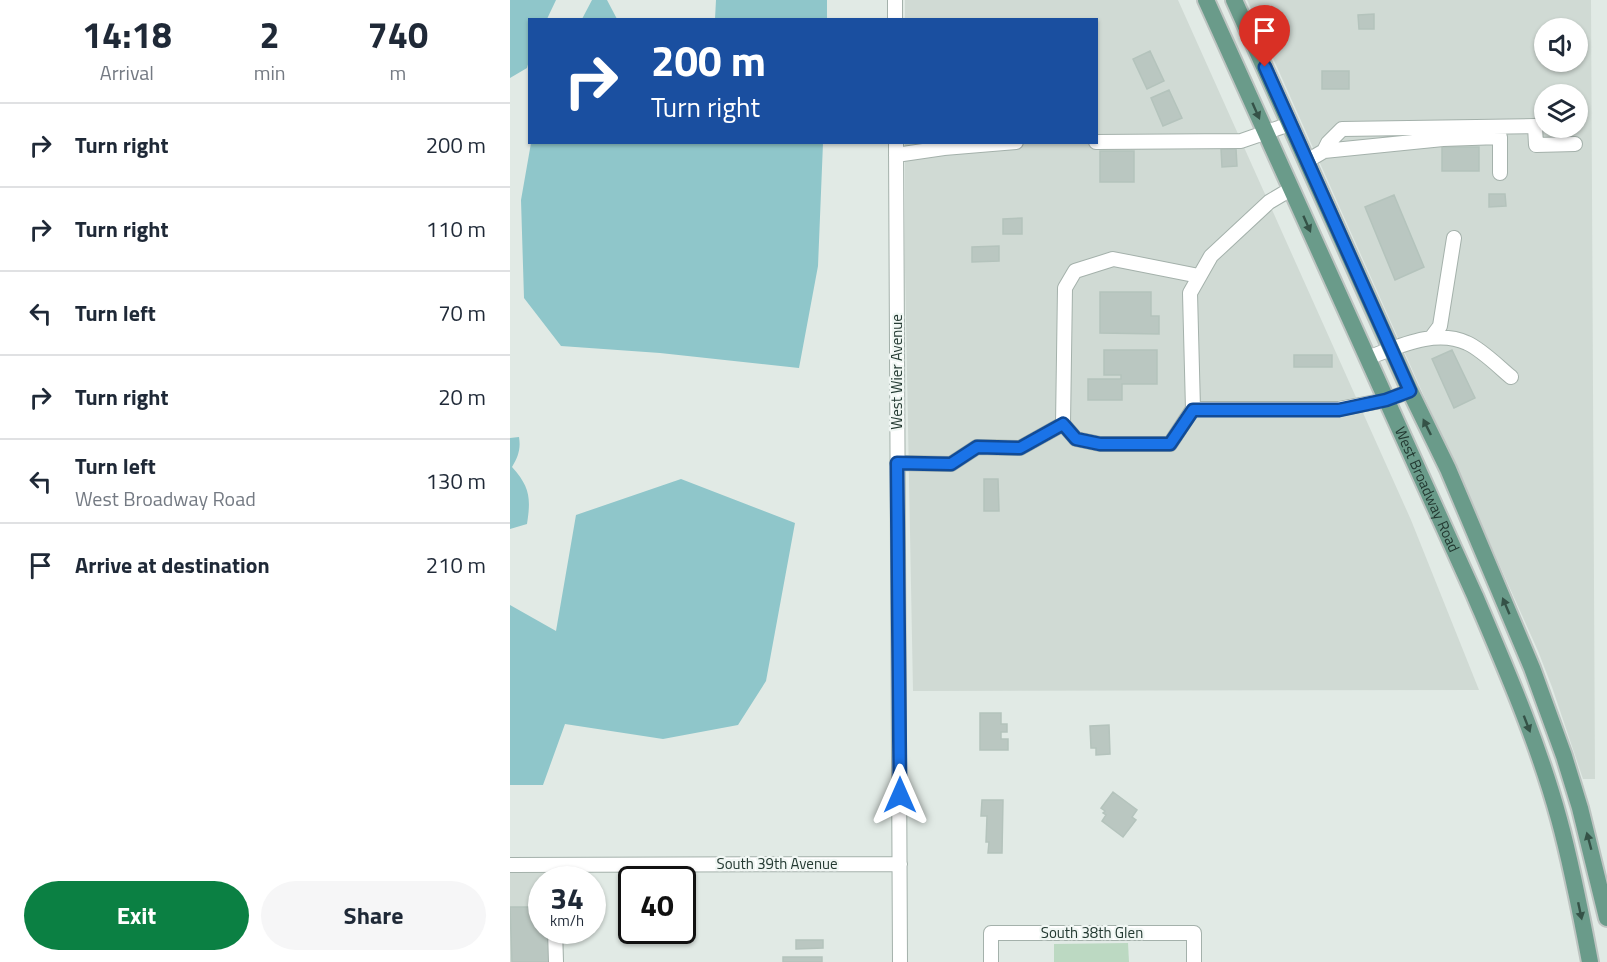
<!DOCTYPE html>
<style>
body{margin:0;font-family:"Titillium Web",sans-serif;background:#f6f6f7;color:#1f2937;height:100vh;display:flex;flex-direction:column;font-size:22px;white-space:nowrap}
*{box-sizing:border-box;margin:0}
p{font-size:20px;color:#747a83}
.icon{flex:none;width:33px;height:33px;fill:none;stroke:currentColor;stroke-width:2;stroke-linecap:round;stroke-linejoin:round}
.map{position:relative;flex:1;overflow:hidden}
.details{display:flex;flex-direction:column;background:#fff;width:510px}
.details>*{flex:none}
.hud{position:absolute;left:18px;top:18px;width:570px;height:126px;border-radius:0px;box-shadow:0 2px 4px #0004;background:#1a4fa0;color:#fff;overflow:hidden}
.fabs{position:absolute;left:1024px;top:18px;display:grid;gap:12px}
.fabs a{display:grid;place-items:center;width:54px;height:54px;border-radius:50%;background:#fff;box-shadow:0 2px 4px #0004;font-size:30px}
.speed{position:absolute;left:18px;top:866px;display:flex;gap:12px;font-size:30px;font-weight:700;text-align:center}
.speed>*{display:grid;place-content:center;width:78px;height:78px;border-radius:50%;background:#fff;box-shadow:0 2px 4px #0004;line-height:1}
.speed small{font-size:15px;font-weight:400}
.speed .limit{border:3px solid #111;border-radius:9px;background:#fff;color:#111}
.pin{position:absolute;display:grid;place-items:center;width:51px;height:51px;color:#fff;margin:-62px -26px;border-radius:50% 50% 50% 0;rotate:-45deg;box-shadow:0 0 6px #0007}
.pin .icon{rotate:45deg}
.me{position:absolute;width:66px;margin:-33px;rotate:0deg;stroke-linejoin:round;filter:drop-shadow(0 0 4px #0008)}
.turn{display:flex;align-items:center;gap:21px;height:126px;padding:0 24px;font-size:27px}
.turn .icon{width:78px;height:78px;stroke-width:2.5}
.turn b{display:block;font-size:42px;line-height:51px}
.eta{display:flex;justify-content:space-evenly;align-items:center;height:102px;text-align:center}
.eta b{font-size:36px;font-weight:700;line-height:42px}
.primary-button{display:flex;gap:12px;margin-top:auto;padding:12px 24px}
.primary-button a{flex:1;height:69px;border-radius:36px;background:#0b8043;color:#fff;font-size:24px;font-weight:700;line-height:69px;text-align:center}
.primary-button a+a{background:#f6f6f7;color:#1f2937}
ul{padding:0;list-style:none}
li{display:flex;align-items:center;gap:18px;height:84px;padding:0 24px;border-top:2px solid #e0e1e3}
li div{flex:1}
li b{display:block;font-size:22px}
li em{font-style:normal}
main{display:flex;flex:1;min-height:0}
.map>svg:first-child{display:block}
.built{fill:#d0dad4;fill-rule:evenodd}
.green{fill:#bcd9c2}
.water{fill:#8fc6ca}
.building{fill:#bac7c1;stroke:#b4c3bc;stroke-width:1.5}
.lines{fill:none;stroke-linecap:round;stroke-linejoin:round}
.minor-casing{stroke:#a4b1ab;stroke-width:16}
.major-casing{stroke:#bdc4c1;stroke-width:20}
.minor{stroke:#fff;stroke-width:14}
.major{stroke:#6a9b8a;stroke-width:16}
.oneway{fill:#355247}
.route-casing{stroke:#114b97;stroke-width:15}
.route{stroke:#1a73e8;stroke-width:10}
.labels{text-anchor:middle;stroke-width:4.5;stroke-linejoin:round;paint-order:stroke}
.street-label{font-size:15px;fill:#233931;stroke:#f1f7f4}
</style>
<main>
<section class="details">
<div class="eta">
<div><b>14:18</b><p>Arrival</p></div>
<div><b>2</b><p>min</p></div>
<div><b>740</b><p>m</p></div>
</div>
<ul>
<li><svg class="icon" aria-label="right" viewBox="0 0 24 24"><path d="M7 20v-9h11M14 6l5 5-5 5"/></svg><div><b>Turn right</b></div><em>200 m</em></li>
<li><svg class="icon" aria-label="right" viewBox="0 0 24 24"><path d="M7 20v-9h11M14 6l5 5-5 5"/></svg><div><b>Turn right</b></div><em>110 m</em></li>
<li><svg class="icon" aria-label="left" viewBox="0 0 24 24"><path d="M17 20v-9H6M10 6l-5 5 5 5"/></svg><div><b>Turn left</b></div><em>70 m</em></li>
<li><svg class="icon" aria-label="right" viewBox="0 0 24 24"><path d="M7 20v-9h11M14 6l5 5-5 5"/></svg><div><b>Turn right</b></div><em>20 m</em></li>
<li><svg class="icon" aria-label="left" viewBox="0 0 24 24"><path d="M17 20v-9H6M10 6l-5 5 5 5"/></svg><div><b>Turn left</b><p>West Broadway Road</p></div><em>130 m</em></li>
<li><svg class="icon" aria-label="arrive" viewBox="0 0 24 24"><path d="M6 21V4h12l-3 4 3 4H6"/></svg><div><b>Arrive at destination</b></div><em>210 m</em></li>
</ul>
<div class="primary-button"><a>Exit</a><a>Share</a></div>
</section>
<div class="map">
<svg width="1097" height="962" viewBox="0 0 1097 962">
<rect width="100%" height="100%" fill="#e1eae5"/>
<path class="built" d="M395 0H668L901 520 969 690 403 691 395 267V143L586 142V20L395 19Z
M737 0H1081L1085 779H1073L1042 687 1028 651ZM1035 28H1068V62H1035ZM1035 94H1068V128H1035Z
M53 871V879H32V930H53L54 962H0V872Z"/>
<path class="green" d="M618 943 619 962H544V944Z"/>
<path class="water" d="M0 0H46L37 19 20 20 19 61 17 68 0 78Z
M82 0H97L107 19H72Z
M206 0H317V19H205Z
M21 143H313L308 266 289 368 150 353 51 346 14 298 11 200Z
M9 437C11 449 8 457 2 467 20 487 21 498 17 524L0 529V438Z
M171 479 285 523 256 681 228 725 153 739 55 724 33 785H0V605L46 631 66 515Z"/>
<path class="building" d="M864 14V29H849L848 15Z
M640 51 654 81 637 89 623 59Z
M812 71H839V89H812Z
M659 90 672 118 653 126 641 98Z
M932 147H969V171H932Z
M711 149H726L727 166 712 167Z
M590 151H624V182H590Z
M979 194H995L996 206 979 207Z
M884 195 914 267 885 280 855 207Z
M512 218V234H493V219Z
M489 246V261L462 262V247Z
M590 292H641V316H649V334L590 333Z
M594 350H647V384H612V400H578V379H611V375H594Z
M942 350 965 398 944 408 922 359Z
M784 355H822V367H784Z
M474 479H488L489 511H474Z
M470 713H491V724H497V732H491V739H498V750H470Z
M599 725 600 754 586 755V748H581L580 726Z
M603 792 627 810 622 817 626 820 613 837 592 821 596 815 593 813 595 811 591 808Z
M472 800H493L492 853H478L479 842H476L477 816H471Z
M0 907H29V923H32V930H40V962H2Z
M286 940H313V948L286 949Z
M273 957H312V962H273Z"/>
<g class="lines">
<g class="minor-casing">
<path id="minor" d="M385 0V20
M386 142 390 962
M586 142 731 141 780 124
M814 151 933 139 990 137V173
M386 155 434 148 506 142
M797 161 814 151 818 143 832 129 1025 126 1026 145 1065 144
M689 276 603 259 565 271 555 288 553 424 566 439 590 444H660L683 409 680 293 701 256 759 202 781 189
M921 338 930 326 944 238
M857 358C888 347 925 328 957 343 971 349 989 367 1001 377
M683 409H829L876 400 900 391
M387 463 441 464 467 447 510 448 553 424
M0 865 390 864
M45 930 46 962
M481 962V933H684V962"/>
</g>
<g class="major-casing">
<g id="major">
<path id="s1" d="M696 0 965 596C996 669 1028 742 1049 819 1062 866 1071 914 1080 962"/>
<path d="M724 0 900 391 938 469 1022 668 1054 756 1070 808 1097 918"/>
</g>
</g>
<use href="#minor" class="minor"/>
<use href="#major" class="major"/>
</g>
<defs><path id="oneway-solid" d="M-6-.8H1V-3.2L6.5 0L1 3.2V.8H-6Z" transform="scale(1.5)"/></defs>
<g class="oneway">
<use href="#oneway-solid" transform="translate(746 111) rotate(66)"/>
<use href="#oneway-solid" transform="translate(797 224) rotate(66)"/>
<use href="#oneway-solid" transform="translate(917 427) rotate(-116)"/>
<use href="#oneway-solid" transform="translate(996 606) rotate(-113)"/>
<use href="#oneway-solid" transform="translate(1017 724) rotate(69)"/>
<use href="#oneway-solid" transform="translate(1079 841) rotate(-105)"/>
<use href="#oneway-solid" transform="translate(1070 911) rotate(78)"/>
</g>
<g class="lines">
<g class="route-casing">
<path id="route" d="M390 795 387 463 441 464 467 447 510 448 553 424 566 439 590 444H660L683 410H829L876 400 900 391 755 67"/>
</g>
<use href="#route" class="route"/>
</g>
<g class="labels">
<g class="street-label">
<text transform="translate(387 372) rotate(-90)" y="5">West Wier Avenue</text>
<text dy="5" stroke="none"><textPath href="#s1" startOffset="537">West Broadway Road</textPath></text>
<text x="267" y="869">South 39th Avenue</text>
<text x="582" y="938">South 38th Glen</text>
</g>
</g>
</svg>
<div class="fabs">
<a><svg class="icon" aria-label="sound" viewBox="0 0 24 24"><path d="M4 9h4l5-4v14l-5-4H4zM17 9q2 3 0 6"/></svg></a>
<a><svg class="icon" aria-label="layers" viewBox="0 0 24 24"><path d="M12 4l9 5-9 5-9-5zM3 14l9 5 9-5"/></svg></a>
</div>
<div class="speed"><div>34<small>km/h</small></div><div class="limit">40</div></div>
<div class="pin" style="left:755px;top:67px;background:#d93025"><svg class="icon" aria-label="arrive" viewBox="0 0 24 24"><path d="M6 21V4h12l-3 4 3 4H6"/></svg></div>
<svg class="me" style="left:390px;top:795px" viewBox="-20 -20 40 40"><path d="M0-17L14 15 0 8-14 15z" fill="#1a73e8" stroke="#fff" stroke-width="4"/></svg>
<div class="hud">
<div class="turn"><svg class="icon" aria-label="right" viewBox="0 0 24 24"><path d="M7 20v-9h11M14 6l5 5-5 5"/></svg><div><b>200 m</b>Turn right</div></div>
</div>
</div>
</main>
